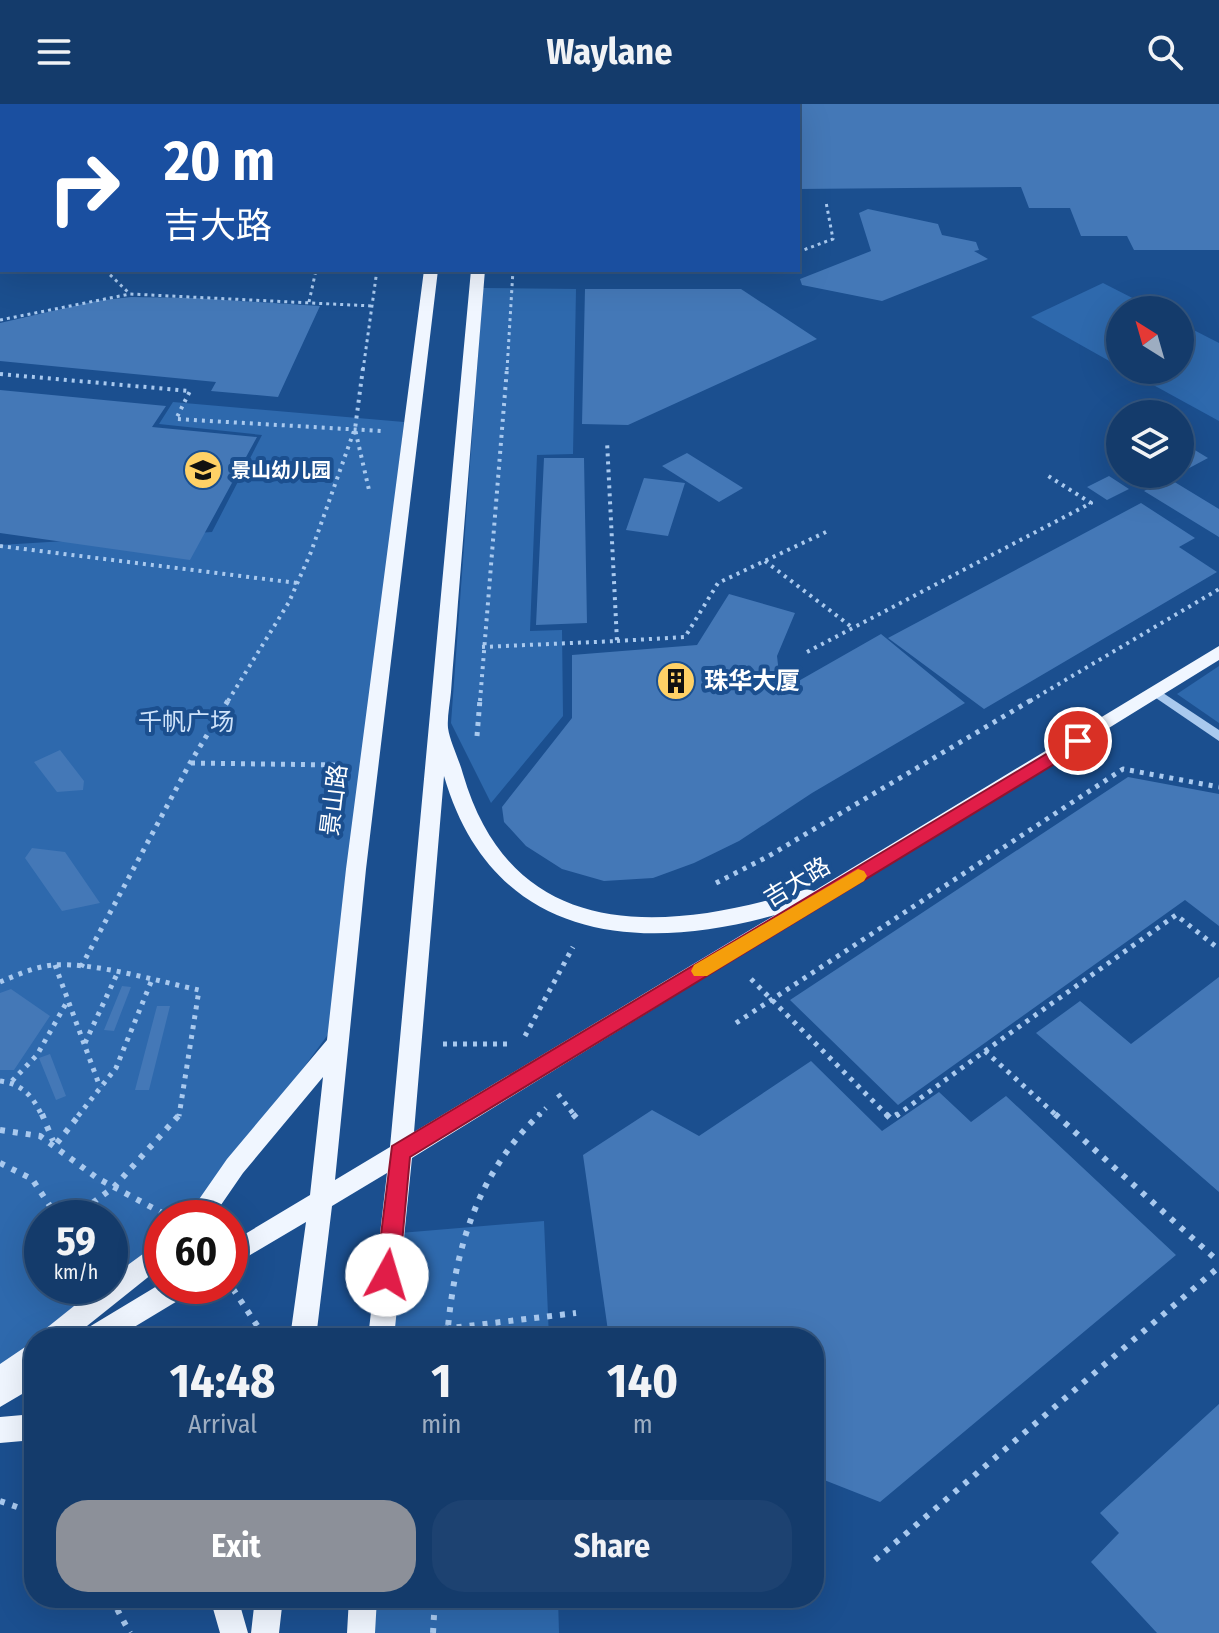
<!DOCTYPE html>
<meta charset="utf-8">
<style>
body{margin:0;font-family:"Fira Sans Condensed","Noto Sans SC",sans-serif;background:#1d4271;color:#f1f3f6;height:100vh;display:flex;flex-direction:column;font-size:30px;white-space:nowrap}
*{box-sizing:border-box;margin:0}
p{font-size:26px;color:#9dadc1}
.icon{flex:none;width:44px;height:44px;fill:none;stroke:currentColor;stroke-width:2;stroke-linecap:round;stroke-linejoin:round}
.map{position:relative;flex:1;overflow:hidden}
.details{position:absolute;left:24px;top:1224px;width:800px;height:280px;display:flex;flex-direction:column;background:#143b6b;border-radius:32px;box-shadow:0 8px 32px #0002,0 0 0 2px #33557e}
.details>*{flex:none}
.top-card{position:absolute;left:0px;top:0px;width:800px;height:168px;box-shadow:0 8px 32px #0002,0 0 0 2px #33557e;background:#1a4fa0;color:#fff;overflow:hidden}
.needle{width:52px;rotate:323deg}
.buttons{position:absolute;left:1106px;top:192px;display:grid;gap:16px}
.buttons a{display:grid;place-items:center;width:88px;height:88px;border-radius:50%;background:#143b6b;box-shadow:0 8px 32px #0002,0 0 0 2px #33557e;font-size:40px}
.speed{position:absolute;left:24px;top:1096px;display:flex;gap:16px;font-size:40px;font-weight:700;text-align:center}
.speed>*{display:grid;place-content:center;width:104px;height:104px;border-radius:50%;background:#143b6b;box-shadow:0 8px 32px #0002,0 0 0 2px #33557e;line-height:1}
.speed small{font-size:20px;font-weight:400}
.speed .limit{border:12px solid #d22;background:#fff;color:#111}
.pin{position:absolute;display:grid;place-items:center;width:68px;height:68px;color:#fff;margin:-34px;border:4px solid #fff;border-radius:50%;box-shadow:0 2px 8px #0007}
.me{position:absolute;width:88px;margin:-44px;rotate:6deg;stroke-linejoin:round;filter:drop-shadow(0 0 6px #0008)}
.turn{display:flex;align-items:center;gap:28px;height:168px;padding:0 32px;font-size:36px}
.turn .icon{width:104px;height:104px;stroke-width:2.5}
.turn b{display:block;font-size:56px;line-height:68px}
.eta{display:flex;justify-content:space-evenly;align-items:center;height:136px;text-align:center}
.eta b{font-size:48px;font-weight:700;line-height:56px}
.button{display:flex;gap:16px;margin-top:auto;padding:16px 32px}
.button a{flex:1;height:92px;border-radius:32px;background:#8c9099;color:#fff;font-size:32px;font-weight:700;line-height:92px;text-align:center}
.button a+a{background:#1d4271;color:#f1f3f6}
header{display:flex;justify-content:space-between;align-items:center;height:104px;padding:0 32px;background:#143b6b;font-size:36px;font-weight:700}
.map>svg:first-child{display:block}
.green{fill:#2e69ad;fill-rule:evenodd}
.building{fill:#4478b7}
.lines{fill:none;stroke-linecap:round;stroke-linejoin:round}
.path-far3{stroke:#a9c9ee;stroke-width:3;stroke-dasharray:3 4;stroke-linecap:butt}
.path-far2{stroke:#a9c9ee;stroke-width:4;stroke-dasharray:3 5;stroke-linecap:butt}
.path-far1{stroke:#a9c9ee;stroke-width:5;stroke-dasharray:4 6;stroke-linecap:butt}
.path{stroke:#a9c9ee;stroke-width:6;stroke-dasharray:5 8;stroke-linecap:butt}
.minor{fill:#a9c9ee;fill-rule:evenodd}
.major{fill:#f0f6ff;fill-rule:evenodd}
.route{fill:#e11d48;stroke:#92132f;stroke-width:2}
.slow{fill:#f59e0b}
.labels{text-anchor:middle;stroke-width:8;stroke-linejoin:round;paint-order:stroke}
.far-poi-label{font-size:20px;font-weight:bold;fill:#fff;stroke:#1b4f8f;text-anchor:start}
.poi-label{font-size:24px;font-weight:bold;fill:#fff;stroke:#1b4f8f;text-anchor:start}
.park-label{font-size:24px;fill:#cfe3fa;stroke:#1b4f8f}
.street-label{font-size:24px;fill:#fff;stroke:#1b4f8f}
</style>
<header><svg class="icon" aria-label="menu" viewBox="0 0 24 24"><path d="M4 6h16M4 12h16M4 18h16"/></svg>Waylane<svg class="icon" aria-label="search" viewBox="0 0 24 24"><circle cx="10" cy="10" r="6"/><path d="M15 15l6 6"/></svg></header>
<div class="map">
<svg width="1219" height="1529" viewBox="0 0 1219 1529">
<rect width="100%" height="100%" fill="#1b4f8f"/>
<path class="green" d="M1103 179 1156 206H1120V263L1031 213Z
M483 184 576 185 573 350 537 351 530 527 562 526 563 612 491 699 451 619Z
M1180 219 1219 239V317L1126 266H1180Z
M173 298 404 318 335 921 193 1114H162V1145L50 1234H34V1247L0 1274V441L212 428 262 331 159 320ZM42 1114H110V1182H42Z
M1219 562V619L1177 590Z
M544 1117 549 1234H392L400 1129Z
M374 1494H558L559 1529H371Z"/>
<path class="building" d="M798 0H1219V146H1134L1127 132H1081L1070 104H1029L1021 83 798 85Z
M868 105 938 120 942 131 976 138 979 146 974 147 988 155 882 197 802 181 800 175 871 147 859 109Z
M585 185H741L817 235 628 321 582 320Z
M131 193 194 194 320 202 278 293 211 287 216 278 0 257V219L96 197Z
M0 286 166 302 152 323 257 333 190 456 0 429Z
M1180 337 1208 354 1180 369Z
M687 349 743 384 719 398 662 362Z
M544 354H584L587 519 536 521Z
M1109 372 1129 385 1107 396 1087 383Z
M644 374 685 379 668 432 626 426Z
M1168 374 1219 405V433L1144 387Z
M1141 399 1195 434 1179 443 1217 468 984 605 888 534Z
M729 490 795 509 777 552 781 587 881 530 965 599 812 689 739 737 694 759 653 774 604 777 562 765 526 742 504 718 502 703 572 614V551L697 541Z
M60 646 84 677 83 686 57 688 34 658Z
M1128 673 1219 690V822L1185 796 898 1001 790 896Z
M32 744 65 748 100 799 62 807 25 754Z
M1219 873V1088L1036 929 1080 897 1131 940Z
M122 882 131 883 114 927 104 926Z
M11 885 50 912 14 966H0V889Z
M157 902H170L149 986H135Z
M50 950 66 992 56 996 39 954Z
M811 957 882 1027 939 988 971 1018 1006 992 1176 1151 880 1398 814 1372V1234H609L583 1051 652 1006 699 1032Z
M1219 1300V1529H1157L1091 1458 1119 1429 1100 1409Z"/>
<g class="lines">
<path class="path-far3" d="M175 0 178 2
M138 2 146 0
M186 2 194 0
M798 148 833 135 826 98
M105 166 130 190
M511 168 667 166
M309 198 316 166
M0 216 130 190 372 202
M363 266 377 166
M507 266 513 166"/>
<path class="path-far2" d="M363 264 355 325 369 386
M0 270 190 287 176 315 381 327
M0 442 297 479
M765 457 853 524
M617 537 685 533 718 479 826 428
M482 543 617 537 607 337
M807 548 1091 399 1045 370
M228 597 289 498 311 448 354 327
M480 597 507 264
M1030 597 1219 485"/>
<path class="path-far1" d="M477 632 480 595
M191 659 337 661
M716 779 767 753 1033 595
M55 861 100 983
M81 863 190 659 229 595
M751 875 888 1012
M0 878C17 871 34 863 53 861 94 858 157 877 199 886L179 1012
M736 919 1123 665 1219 683
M525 932 573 843
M85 939 117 870
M443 940H509
M985 947 1176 811 1219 845
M0 977C22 980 33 992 42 1012
M12 977 37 951 68 896
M558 990 575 1012
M78 1012 116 964 151 878
M538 1012 546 1004
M896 1012 985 947 1057 1012"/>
<path class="path" d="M42 1010 53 1037
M573 1010 580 1018
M886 1010 891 1015 898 1010
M1055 1010 1219 1158
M0 1026 40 1032 97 1074 166 1111
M57 1039 80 1010
M0 1059 32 1075 58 1114
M72 1114 114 1083 180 1010
M233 1185 264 1232
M418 1228 576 1209
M447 1234C454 1148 476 1070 540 1010
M0 1397 34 1409
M875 1456 1219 1163
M111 1494 130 1529
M433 1529 435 1494"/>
<path class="minor" d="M1157 585 1219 626V637L1153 592 1151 589Z"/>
<path class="major" d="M446 0H458V2H446Z
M486 0H498V2H486Z
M424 166H438L366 765 335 1076 390 1043 471 166H485C476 277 467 387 458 498 456 528 453 558 451 588 450 599 447 613 448 624 450 638 459 655 463 670 513 842 667 829 807 785L814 787 1219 542V556L412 1054 394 1234H368L387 1069 332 1102 316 1234H290L306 1118 230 1163V1139L310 1091 323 973 243 1069 212 1114H186L227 1055 327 936 346 765ZM444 672C491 834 632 851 775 811L414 1028Z
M162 1136V1162L72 1234H40L44 1226 99 1182H110V1174Z
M162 1179V1182H192L189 1190 116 1234H80L84 1226Z
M34 1237V1283L0 1303V1260Z
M34 1310V1336L0 1339V1313Z
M210 1494H238L248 1529H220Z
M255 1494H283L279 1529H251Z
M349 1494H377L375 1529H347Z"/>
</g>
<path class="route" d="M1078 631 1087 637 1084 642 410 1053 399 1171 395 1178 387 1181 380 1178 376 1171 392 1042Z"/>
<path class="slow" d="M858 765 864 767 867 772 864 777 707 872H694L691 867 694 861Z"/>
<defs>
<g id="school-disc" transform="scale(2)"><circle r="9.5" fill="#ffd166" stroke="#1b4f8f"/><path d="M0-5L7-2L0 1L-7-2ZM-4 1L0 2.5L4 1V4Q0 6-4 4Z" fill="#111"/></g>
<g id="building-disc" transform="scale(2)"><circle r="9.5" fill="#ffd166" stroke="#1b4f8f"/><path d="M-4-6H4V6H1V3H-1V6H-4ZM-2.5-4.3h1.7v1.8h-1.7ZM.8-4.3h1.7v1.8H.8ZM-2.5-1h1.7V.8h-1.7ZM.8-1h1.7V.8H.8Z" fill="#111"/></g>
</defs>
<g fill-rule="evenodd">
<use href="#school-disc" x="203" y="366"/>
<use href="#building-disc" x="676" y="577"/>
</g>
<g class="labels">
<g class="far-poi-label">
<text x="231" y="373">景山幼儿园</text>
</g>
<g class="poi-label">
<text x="704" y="585">珠华大厦</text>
</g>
<g class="park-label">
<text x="186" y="626">千帆广场</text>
</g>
<g class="street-label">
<text transform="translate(334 696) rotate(-83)" y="8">景山路</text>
<text transform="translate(797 778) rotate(-31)" y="8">吉大路</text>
</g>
</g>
</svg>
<div class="buttons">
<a><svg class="needle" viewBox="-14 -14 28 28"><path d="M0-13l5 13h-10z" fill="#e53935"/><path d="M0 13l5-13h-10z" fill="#9dadc1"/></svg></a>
<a><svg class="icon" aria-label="layers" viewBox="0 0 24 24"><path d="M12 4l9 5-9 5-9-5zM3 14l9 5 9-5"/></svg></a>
</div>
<div class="speed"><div>59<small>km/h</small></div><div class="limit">60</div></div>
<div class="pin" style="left:1078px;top:637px;background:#d93025"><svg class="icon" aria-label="arrive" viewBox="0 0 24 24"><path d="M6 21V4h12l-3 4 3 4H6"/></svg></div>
<svg class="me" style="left:387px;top:1171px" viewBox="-20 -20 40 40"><circle r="19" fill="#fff"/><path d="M0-13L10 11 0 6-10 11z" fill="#e11d48"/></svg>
<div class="top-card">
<div class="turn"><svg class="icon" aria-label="right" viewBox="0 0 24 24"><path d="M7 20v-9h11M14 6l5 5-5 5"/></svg><div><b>20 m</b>吉大路</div></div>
</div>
<section class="details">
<div class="eta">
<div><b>14:48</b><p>Arrival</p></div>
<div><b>1</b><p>min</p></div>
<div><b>140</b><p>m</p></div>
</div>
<div class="button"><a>Exit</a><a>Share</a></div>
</section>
</div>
